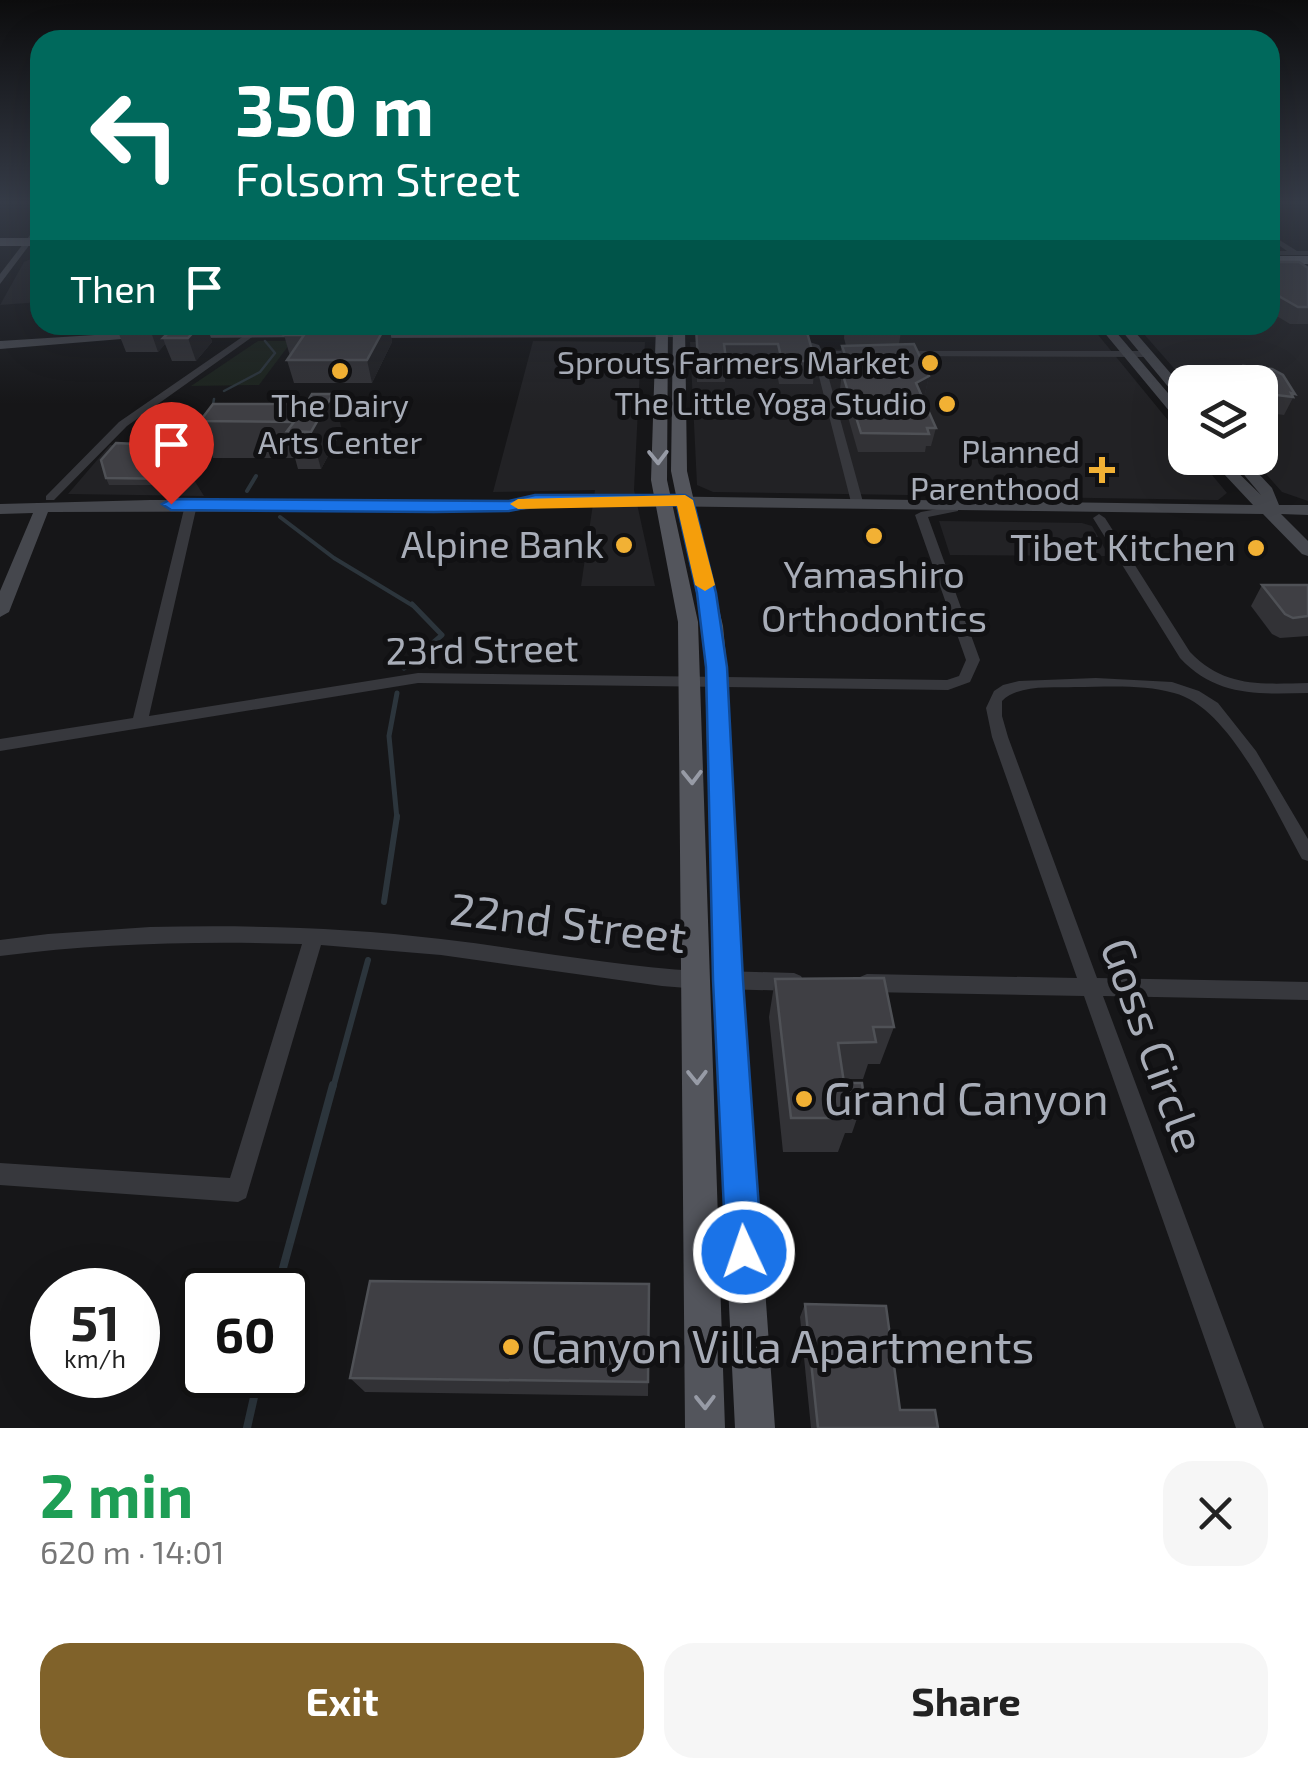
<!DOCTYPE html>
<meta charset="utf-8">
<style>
body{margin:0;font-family:"Exo 2",sans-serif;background:#f6f6f6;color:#222;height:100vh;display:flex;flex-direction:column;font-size:38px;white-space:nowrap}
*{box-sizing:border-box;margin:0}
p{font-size:32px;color:#767676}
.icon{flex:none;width:55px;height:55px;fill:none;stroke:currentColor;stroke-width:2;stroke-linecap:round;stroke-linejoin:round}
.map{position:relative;height:1428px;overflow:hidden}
.drawer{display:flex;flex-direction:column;background:#fff;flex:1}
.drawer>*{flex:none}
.banner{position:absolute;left:30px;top:30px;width:1250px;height:305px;border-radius:30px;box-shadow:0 10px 40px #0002;background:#00695c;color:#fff;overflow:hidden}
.buttons{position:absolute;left:1168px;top:365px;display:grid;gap:20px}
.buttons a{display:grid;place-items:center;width:110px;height:110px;border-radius:20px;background:#fff;box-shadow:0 10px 40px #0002;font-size:50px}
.speed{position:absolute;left:30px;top:1268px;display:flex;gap:20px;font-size:50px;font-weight:700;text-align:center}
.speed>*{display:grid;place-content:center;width:130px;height:130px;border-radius:50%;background:#fff;box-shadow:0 10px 40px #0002;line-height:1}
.speed small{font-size:25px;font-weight:400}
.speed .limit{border:5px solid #111;border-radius:15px;background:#fff;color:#111}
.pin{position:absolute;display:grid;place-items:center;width:85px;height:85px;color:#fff;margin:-102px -42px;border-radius:50% 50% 50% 0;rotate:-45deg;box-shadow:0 0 10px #0007}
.pin .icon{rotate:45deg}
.me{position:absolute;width:110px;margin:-55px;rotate:357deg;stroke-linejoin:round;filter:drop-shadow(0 0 8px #0008)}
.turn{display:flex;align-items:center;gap:35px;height:210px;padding:0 40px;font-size:45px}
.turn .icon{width:130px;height:130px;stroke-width:2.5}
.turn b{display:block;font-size:70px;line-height:85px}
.then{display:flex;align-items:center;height:95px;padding:0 40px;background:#0003;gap:20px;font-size:38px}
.round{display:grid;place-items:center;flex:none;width:105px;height:105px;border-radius:30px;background:#f6f6f6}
.headline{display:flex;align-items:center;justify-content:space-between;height:170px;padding:0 40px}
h1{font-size:60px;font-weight:700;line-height:75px;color:#1e9e55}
.primary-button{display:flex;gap:20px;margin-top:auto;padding:20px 40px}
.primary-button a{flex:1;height:115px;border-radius:30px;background:#80622a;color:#fff;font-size:40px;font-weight:700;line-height:115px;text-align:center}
.primary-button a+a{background:#f6f6f6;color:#222}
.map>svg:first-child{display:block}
.built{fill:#222225}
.green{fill:#1c231d}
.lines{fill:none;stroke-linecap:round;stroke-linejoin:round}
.stream-far4{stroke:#2c353c;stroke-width:2.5}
.stream-far3{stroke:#2c353c;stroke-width:4}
.stream-far2{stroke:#2c353c;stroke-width:5}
.stream-far1{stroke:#2c353c;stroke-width:6}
.stream{stroke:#2c353c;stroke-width:8}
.street{fill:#37383d;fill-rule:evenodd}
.secondary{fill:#45474d;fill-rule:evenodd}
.primary{fill:#53555c;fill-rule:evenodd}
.highway{fill:#63666e;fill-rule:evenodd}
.wall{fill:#323236;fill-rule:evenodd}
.shaded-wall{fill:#212124}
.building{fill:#3f3f44;stroke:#4f5156;stroke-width:2.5}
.oneway{stroke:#979ba6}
.route{fill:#1a73e8;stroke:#114b97;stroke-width:2.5}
.slow{fill:#f59e0b}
.poi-dot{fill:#f2b134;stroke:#111113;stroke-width:4}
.labels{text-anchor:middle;stroke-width:10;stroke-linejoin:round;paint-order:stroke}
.far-poi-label{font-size:32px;fill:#a8adb8;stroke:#111113;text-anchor:end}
.poi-label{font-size:38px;fill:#a8adb8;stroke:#111113;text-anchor:end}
.street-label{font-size:38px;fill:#a8adb8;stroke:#111113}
.near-street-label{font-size:45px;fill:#a8adb8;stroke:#111113}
.near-poi-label{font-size:45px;fill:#a8adb8;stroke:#111113;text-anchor:start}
</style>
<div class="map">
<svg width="1308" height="1428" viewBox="0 0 1308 1428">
<rect width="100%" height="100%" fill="#161618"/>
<path class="built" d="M40 255V302L0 305 24 262Z
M1270 274 1308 285V501L1282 492 1252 458H1260V382H1186L1136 325H1270Z
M223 325H538L537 330 227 329Z
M890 325H1090L1185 441V458H1198L1227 493 1218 500 713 492 697 485 690 342H802L807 349 900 351Z
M533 341 645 342 644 363 640 368 634 490 655 586H581L595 490 493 492Z
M110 445 163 447 186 467 204 496 68 494Z
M939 521 1082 523 1092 526 1109 556 950 555Z"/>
<path class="green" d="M258 341H292L259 385 191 386Z"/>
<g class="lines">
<path class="stream-far4" d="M224 391 260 372 275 353 265 341
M212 410 214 399"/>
<path class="stream-far3" d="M247 491 256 476
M280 517 334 558 415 607"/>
<path class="stream-far2" d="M404 668 442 635 412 604
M397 819 389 736 397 693"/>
<path class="stream-far1" d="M384 902 397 816
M333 1088 368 960"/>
<path class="stream" d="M277 1290 333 1085
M247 1428 259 1375"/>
<path class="street" d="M1270 234 1297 251H1308V255H1270V251H1287L1270 239Z
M248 333 255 335 127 426 54 500H46V496L119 422Z
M790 336 819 345 822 351H859L863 354 859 357H823L863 502 861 504 857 505 851 502 812 349 790 340Z
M902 351H1148L1152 354 1148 357 899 356 898 354Z
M191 502 197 505 149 716 418 673 947 680 959 676 966 660 915 515 921 512 954 506 958 507V511L928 517 980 660 970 682 948 690 418 683 0 751V739L133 718 185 505Z
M1099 514 1105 518 1190 652C1225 688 1261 684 1308 683V693C1259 694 1216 697 1180 658L1093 518Z
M1096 678 1172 682 1199 691 1218 703 1256 751 1308 839V861L1302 859C1275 811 1230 707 1174 693 1143 684 1107 687 1075 687 1053 688 1019 684 1002 701V716L1008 737 1097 978 1308 982V1000L1103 996 1264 1428H1236L1084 996 867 992 860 989 857 983 860 977 867 974 1077 978 992 737 986 708 994 691 1003 685 1019 681Z
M150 927C247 925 344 927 441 939 527 949 612 966 699 971L706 974 709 980 706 986 699 989 662 986 441 955 321 945 246 1198 238 1202 0 1185V1163L230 1178 302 944C201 941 101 943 0 956V940L48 934Z
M722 971 794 973 801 976 804 982 801 988 794 991 722 989 715 986 712 980 715 974Z"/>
<path class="secondary" d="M40 222V231L0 284V274Z
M1098 325H1110L1185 413V425L1180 424Z
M1117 325H1129L1185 390V402L1180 401Z
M142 332 146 333V337L0 349V341Z
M312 332 318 335 316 337 186 338 180 335 186 332Z
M679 332 683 333V337L366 338 360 335 366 332Z
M1209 458H1223L1261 495 1230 458H1244L1272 488 1279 505H1308V515L1281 514 1308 541V556L1302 554 1263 514 572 505 509 511 48 512 9 612 0 617V591L33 513 0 514V504L150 500 509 501 572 495 1253 505Z"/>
<path class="primary" d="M656 325H668L667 480 698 622 725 1428H685L678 622 651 480Z
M673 325H685L687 471 723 626 727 667 743 980 775 1428H735L713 980 705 667 703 626 671 471Z"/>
<path class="highway" d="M0 238H40V246H0Z
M1270 256H1308V264H1270Z"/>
</g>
<path class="wall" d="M1270 262 1308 268V324H1290L1270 312Z
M100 325H207L212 342 196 361H172L165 344 158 352H126L117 329 119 326ZM162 328H173L166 336Z
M353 325H389L392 342 372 383H294L287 360 290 356 284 335Z
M543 325H641V327H543Z
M724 325H805L815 361 813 384H779L776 367H725V382H697L696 328 724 329Z
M845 325H902L899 344 929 376 925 394 921 396 936 428 931 446H926L925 452H858L840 389 842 372 839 363 842 346H846L844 338Z
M1244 366 1295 394 1284 415 1260 412V382H1236Z
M213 404 342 430 321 469H298L295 458H213L200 421Z
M160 451 149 465H177L185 485H109L106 478Z
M1262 585H1308V636L1280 638 1272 634 1251 606Z
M775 979 894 1027 880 1064H868L863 1079H843L844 1083 864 1098 852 1133H845L838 1152H783L769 1017Z
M649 1284 648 1396 365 1392 350 1378Z
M805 1304 900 1410 938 1428H811L800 1317Z"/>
<path class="shaded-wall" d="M154 325H161L166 338H163L165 344 158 352 150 329Z
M200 325H207L212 342 196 361 188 338Z
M386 325H389L392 342 372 383 367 360Z
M929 376 925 394 912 401 916 383Z
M333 394 342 430 321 469 311 432Z
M157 445 160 451 144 471 141 465Z"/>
<path class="building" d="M1270 262H1299L1308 268V307H1298L1270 291Z
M121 325H154L150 329H117Z
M176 325H200L188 338H163Z
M292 325 353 326 386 325 367 360H287L304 335H284Z
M725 325H805L815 361H782L778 344H724L726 359H698L696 328 725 329Z
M914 344 929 376 916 383 936 428H927L929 434 861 433 842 372H851L842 346Z
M1244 366 1272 369 1283 375 1295 394 1291 393 1293 397 1260 393V382H1250Z
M312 394H333L311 432 287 431 294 422 200 421 213 404H306Z
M116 443 157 445 141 465H177L182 479 106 478 101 460Z
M1262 585H1308V616L1293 618 1285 614Z
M884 978 894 1027H873L876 1042 838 1043 844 1083H862L864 1098H847L850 1118H791L775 979Z
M370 1281 649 1284 648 1382 350 1378Z
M805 1304 886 1306 900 1410H935L938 1428H818Z"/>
<defs><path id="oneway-chevron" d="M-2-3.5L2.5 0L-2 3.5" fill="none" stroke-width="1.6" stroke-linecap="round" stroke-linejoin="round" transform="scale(2.5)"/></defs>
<g class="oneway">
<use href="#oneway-chevron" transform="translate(658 457) rotate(89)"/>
<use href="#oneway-chevron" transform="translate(692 777) rotate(89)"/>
<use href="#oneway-chevron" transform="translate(697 1077) rotate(89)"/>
<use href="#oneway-chevron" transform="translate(705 1402) rotate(89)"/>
</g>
<linearGradient id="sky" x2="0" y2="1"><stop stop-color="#0c0c0d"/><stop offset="0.5" stop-color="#363c48"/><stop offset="1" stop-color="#363c48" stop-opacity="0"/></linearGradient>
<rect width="1308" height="404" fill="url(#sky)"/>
<path class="route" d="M535 495H685L693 500 716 593 727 667 743 980 762 1252 757 1265 744 1270 731 1265 726 1252 713 980 706 667 697 593 677 505 535 506 509 511 434 512 171 510 162 504 171 499 509 501Z"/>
<path class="slow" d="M685 495 693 500 715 585 705 591 695 585 677 506 518 509 510 504 518 499Z"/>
<g class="poi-dot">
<circle cx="930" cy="363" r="10"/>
<circle cx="340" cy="371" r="10"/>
<circle cx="947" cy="404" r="10"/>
<path d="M1097 455h10v10h10v10h-10v10h-10v-10h-10v-10h10z"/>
<circle cx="874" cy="536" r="10"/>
<circle cx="624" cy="545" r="10"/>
<circle cx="1256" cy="548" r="10"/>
<circle cx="804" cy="1099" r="10"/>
<circle cx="511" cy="1347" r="10"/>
</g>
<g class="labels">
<g class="far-poi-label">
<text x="910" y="374">Sprouts Farmers Market</text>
<text x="927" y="415">The Little Yoga Studio</text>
<text x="340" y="417" text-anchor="middle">The Dairy<tspan x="340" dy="37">Arts Center</tspan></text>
<text x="1080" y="463">Planned<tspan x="1080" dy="37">Parenthood</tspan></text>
</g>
<g class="poi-label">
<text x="604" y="558">Alpine Bank</text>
<text x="1236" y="561">Tibet Kitchen</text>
<text x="874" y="588" text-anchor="middle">Yamashiro<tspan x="874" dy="44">Orthodontics</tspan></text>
</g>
<g class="street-label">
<text transform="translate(482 650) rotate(-1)" y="13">23rd Street</text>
</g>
<g class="near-street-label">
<text transform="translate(568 923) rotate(7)" y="16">22nd Street</text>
<text transform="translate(1153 1045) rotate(70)" y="16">Goss Circle</text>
</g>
<g class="near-poi-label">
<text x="824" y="1115">Grand Canyon</text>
<text x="531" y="1363">Canyon Villa Apartments</text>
</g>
</g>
</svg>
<div class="buttons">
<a><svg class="icon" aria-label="layers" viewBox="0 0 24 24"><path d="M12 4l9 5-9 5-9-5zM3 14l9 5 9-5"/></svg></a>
</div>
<div class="speed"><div>51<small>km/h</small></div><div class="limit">60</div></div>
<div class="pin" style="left:171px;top:504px;background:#d93025"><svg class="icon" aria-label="arrive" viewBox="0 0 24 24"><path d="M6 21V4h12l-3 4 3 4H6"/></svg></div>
<svg class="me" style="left:744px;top:1252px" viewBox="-20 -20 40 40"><circle r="17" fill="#1a73e8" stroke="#fff" stroke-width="3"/><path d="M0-11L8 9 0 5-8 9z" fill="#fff"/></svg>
<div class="banner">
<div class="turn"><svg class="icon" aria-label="left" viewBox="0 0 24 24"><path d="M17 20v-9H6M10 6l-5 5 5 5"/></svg><div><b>350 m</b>Folsom Street</div></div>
<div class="then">Then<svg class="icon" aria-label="arrive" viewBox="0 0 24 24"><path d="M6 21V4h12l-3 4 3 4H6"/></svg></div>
</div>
</div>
<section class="drawer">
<div class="headline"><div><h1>2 min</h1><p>620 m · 14:01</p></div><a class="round"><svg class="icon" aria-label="close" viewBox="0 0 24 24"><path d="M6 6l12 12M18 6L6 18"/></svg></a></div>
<div class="primary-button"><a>Exit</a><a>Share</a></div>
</section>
